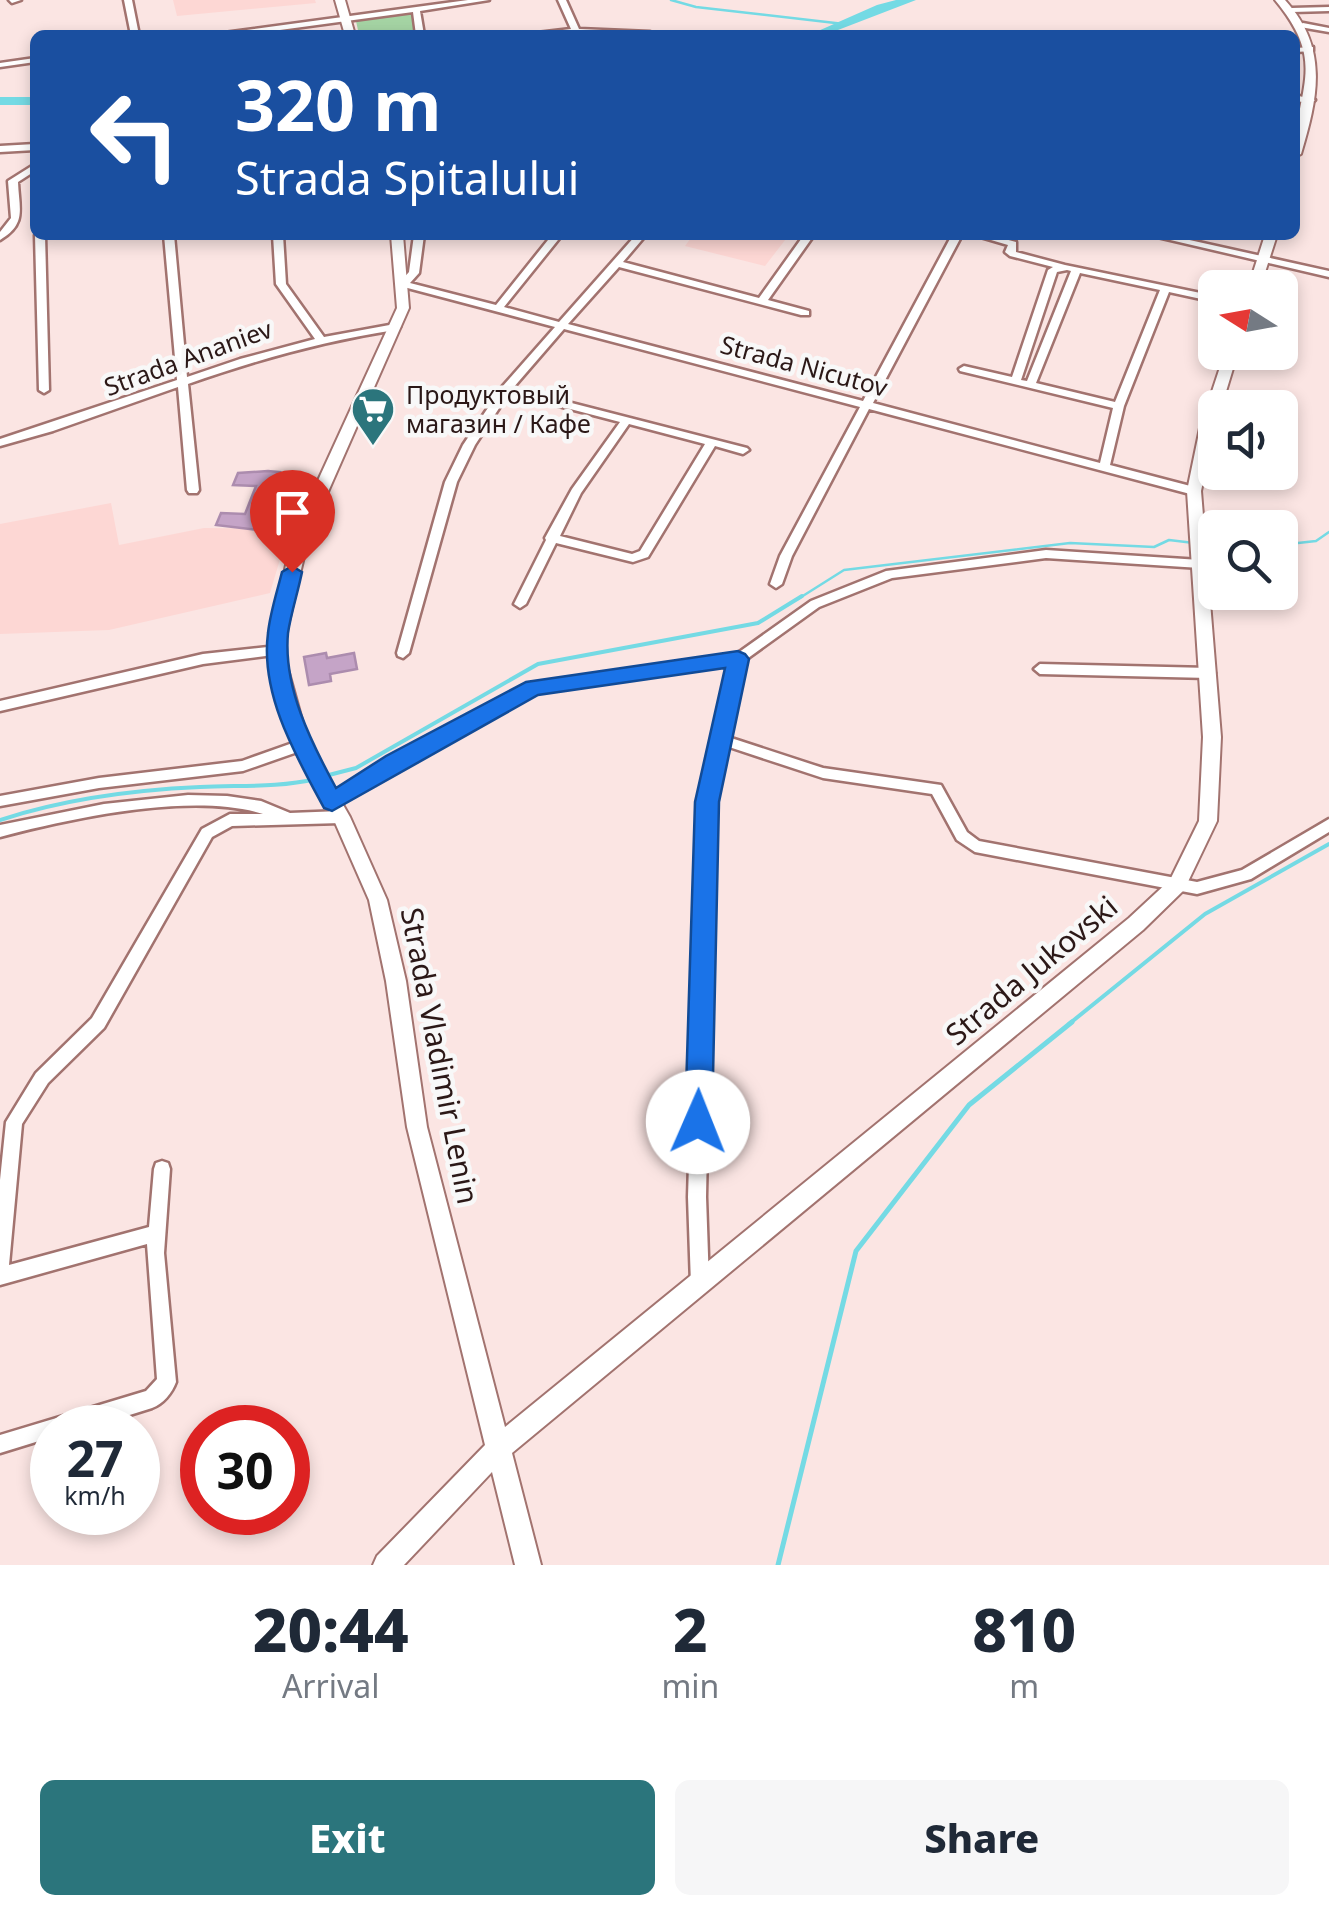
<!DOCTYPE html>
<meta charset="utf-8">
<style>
body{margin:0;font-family:"Noto Sans",sans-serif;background:#f6f6f7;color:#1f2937;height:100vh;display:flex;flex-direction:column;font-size:38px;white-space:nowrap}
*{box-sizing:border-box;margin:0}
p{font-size:32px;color:#747a83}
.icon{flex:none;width:55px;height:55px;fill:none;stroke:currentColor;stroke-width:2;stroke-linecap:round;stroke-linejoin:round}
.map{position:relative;height:1565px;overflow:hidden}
.drawer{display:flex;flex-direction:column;background:#fff;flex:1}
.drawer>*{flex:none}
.guide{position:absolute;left:30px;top:30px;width:1270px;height:210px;border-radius:15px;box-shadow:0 5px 15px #0003;background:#1a4fa0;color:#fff;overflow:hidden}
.needle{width:65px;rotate:281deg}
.controls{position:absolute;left:1198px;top:270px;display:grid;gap:20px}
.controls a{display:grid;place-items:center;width:100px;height:100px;border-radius:15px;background:#fff;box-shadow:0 5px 15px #0003;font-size:50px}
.speed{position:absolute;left:30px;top:1405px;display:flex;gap:20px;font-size:50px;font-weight:700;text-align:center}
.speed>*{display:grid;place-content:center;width:130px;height:130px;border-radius:50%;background:#fff;box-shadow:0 5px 15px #0003;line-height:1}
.speed small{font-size:25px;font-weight:400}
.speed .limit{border:15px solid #d22;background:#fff;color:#111}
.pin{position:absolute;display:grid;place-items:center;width:85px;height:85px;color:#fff;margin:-102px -42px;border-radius:50% 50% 50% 0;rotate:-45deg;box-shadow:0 0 10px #0007}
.pin .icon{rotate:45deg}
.me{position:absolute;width:110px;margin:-55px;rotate:1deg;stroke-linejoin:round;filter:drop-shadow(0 0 8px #0008)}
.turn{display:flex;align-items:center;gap:35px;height:210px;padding:0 40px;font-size:45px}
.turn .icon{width:130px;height:130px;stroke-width:2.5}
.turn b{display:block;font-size:70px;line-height:85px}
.eta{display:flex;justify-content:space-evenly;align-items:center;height:170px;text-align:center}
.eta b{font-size:60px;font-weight:800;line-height:70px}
.primary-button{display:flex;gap:20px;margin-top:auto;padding:20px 40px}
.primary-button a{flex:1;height:115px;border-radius:15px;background:#2b757c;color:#fff;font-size:40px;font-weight:800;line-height:115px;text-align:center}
.primary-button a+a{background:#f6f6f7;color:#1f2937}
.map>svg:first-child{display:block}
.built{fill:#fdd7d4}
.green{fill:#a5d4a4}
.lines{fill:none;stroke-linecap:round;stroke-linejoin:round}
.stream-far2{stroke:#74dae4;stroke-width:2.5}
.stream-far1{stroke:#74dae4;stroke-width:4}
.stream{stroke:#74dae4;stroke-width:5}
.river{fill:#74dae4;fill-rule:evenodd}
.building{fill:#c5a4c7;stroke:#ac8cae;stroke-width:2.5}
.minor-casing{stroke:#a2736f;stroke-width:5}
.major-casing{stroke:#a2736f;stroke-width:4}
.minor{fill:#fff;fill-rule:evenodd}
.major{fill:#fff;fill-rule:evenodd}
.route{fill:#1a73e8;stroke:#114b97;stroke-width:2.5}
.labels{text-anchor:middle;stroke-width:9;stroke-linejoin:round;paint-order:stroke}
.far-street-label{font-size:25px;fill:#2b1817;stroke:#f8f8f8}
.far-poi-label{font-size:25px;fill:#2b1817;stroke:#f8f8f8;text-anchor:start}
.street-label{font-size:30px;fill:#2b1817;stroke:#f8f8f8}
</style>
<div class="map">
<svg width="1329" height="1565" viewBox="0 0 1329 1565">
<rect width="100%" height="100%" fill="#fbe5e3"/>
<path class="built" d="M173 0H315L316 3 177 16Z
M693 235H789L765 266 685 246Z
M111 503 119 545 204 528 289 529 270 593 109 630 0 634V524Z"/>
<path class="green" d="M415 13 418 35H359L356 21Z"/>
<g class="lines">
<path class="stream-far2" d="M671 0 696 7 844 24
M1203 544 1215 545
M1280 545 1316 541 1329 532
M798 599 844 570 1070 543 1154 547 1169 540 1194 543"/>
<path class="stream-far1" d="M325 776 356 768 538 664 758 623 802 596
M0 820C64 799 132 790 200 787 239 785 277 788 316 779
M1069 1024 1205 914 1329 844"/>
<path class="stream" d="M778 1565 856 1251 969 1105 1072 1022"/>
<path class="river" d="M896 0H916L825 35H809L877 5Z
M0 97H35V105H0Z"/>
</g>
<path class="building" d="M268 471 280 472 258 530 216 525 221 513 245 514 256 486 233 485 238 473Z
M326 653 327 658 354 653 357 669 330 674 331 681 309 685 304 657Z"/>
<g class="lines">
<g class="minor-casing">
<path id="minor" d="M9 0H21L12 3Z
M124 0H132L139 35H131Z
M468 0H489L420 11 424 35H416L413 12 242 35H220L224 33Z
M558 0H566L579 29 650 32 654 34 533 35 537 33 571 29Z
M1329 7V11L1292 12 1288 10 1292 8Z
M1303 23 1329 28V32L1300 27 1299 25Z
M1071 33H1129L1133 35H1067Z
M1313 47V51L1295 52V48Z
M35 58V62L0 67V63Z
M1295 95 1315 100 1311 103 1295 101Z
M35 144V150L0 152V146Z
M35 164V171L18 182C19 209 27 224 0 240V232L11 218 8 181Z
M35 235H45L49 390 44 393 39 390Z
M164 235H174L187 377 240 359 315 339 276 284 273 235H283L286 284 324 337 395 324 400 327 395 330C324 341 256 360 188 384L199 490 197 493H189L187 490 178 387 53 431 0 446V439L177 380Z
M414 235H424L419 273 410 283 496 305 552 235H562L504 307 559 322 636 235H646L623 262 759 298 804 235H814L768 300 809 311V315H801L619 267 568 324 863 401 952 235H962L873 403 1100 463 1113 408 960 371 959 369 964 366 1012 377 1048 270 1053 267 1010 256 1005 252 1008 245 974 235H990L1016 242V252L1065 265 1215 296V302L1169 292 1124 406 1110 465 1198 488 1200 491 1194 495 869 409 792 556 782 584 776 588 770 584 780 556 860 407 564 329 513 388 747 448 749 450 743 454 715 446 648 557 633 562 556 543 526 604 520 608 514 604 546 540 545 538 572 489 620 422 509 393 475 445 457 482 409 653 403 658 398 656 397 653 445 482 463 445 502 387 555 327 400 286V282L409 272ZM1067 270 1071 271 1027 381 1021 380 1057 272ZM1080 273 1160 290 1115 402 1036 383ZM629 424 705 444 640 551 632 554 560 536 581 493Z
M1149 235H1167L1329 271V277Z
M1046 550 1200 560 1206 564 1200 568 1046 558 892 578 819 607 744 661 728 737 823 768 941 785 967 832 979 841 1197 882 1242 870 1329 819V832L1251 879 1197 894 975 852 957 840 932 794 823 778 726 746 714 802 706 1197 709 1284 706 1290 700 1293 694 1290 691 1284 688 1197 700 802 730 665 537 692 399 766 338 805H328L326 801 328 797 389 758 529 685 735 655 811 601 886 571Z
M277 646 281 648 283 651 281 654 203 664 0 711V701L203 654Z
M1040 664 1209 668 1215 673 1209 678 1040 674 1034 669Z
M301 740 306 741 308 745 306 749 243 771 99 788 0 806V796L99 778 242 761Z
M188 795 227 796 261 801 290 813 341 811 346 813 348 817 346 821 341 823 232 826 212 837 104 1028 48 1083 22 1124 9 1265 149 1227 154 1169 156 1163 162 1161 168 1163 170 1169 164 1253 176 1382C172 1393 163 1404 152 1408L88 1428H52V1437L0 1453V1435L146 1391 157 1379 147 1244 0 1285V1180L6 1122 36 1073 92 1018 202 829 230 814H263C192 792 72 818 0 837V825L104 804Z"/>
</g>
<g class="major-casing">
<path id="major" d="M335 0H345L355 35H345Z
M1275 0H1285C1329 48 1318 97 1301 154L1295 157C1295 87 1329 65 1275 0Z
M391 235H403L409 308 309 535 286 634V662L309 745 350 817 387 900 406 981 427 1127 505 1427 1129 918 1170 880 1199 821 1203 737 1187 491 1200 428 1225 352H1238L1221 408H1215V425L1201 491 1221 737 1217 821 1184 890 1143 930 512 1453 541 1565H515L492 1472 404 1565H373L377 1556 485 1445 407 1127 386 981 369 900 333 818 292 745 270 662V634L293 535 397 308Z
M1265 235H1277L1260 288H1248Z"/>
</g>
<use href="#minor" class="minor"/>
<use href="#major" class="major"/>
</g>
<path class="route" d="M292 566 302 572C298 592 291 613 288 633 283 687 311 742 336 788L386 756 526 682 738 651 745 654 749 659 719 802 712 1122 708 1131 698 1135 689 1131 685 1122 695 802 725 668 538 695 332 811 324 808C296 756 260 695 268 633 270 613 277 592 282 572Z"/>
<defs>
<g id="supermarket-pin" transform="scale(2.25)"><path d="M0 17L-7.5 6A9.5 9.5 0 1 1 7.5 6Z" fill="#2b757c" stroke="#f8f8f8"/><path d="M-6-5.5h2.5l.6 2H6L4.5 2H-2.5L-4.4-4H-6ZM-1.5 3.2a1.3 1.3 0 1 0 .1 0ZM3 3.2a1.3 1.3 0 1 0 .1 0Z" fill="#fff"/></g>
</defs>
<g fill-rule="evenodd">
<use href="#supermarket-pin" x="373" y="409"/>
</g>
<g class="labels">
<g class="far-street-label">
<text transform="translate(188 358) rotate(-20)" y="9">Strada Ananiev</text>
<text transform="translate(804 366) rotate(15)" y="9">Strada Nicutov</text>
</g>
<g class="far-poi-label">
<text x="406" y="404">Продуктовый<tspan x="406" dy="29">магазин / Кафе</tspan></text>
</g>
<g class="street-label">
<text transform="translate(1032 971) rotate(-40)" y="10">Strada Jukovski</text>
<text transform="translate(439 1056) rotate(79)" y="10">Strada Vladimir Lenin</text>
</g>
</g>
</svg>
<div class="controls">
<a><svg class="needle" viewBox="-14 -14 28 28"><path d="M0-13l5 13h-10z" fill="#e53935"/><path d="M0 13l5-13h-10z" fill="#747a83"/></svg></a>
<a><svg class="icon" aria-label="sound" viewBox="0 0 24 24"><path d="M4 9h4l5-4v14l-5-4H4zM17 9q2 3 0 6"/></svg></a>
<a><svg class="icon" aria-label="search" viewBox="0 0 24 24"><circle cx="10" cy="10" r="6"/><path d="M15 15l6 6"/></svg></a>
</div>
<div class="speed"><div>27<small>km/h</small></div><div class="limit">30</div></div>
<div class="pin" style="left:292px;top:572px;background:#d93025"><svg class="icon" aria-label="arrive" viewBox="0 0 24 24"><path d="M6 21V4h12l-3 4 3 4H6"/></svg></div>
<svg class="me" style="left:698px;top:1122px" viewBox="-20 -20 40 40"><circle r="19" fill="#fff"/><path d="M0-13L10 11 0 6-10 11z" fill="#1a73e8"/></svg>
<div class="guide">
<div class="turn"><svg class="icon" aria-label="left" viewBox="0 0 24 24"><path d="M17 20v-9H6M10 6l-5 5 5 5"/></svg><div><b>320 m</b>Strada Spitalului</div></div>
</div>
</div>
<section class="drawer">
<div class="eta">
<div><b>20:44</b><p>Arrival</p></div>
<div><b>2</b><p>min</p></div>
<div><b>810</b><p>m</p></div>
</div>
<div class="primary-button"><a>Exit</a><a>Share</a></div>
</section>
